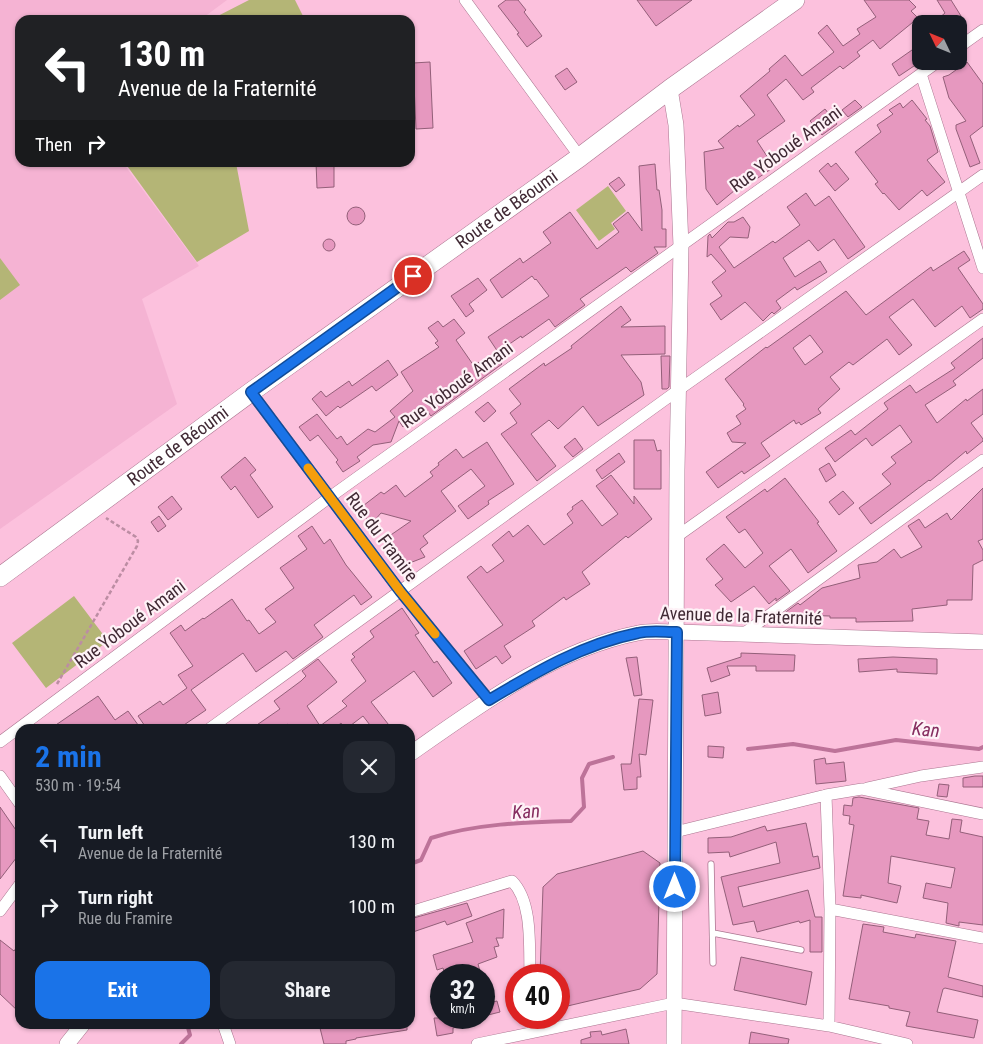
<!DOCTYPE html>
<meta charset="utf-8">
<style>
body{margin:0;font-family:"Roboto Condensed",sans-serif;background:#242831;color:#f1f3f6;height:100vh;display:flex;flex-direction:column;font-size:19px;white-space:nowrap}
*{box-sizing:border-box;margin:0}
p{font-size:16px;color:#9ea1a6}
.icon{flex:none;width:28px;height:28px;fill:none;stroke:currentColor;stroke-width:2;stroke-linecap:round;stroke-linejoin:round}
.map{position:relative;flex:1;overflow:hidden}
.sheet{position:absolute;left:15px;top:724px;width:400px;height:305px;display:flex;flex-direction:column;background:#171b24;border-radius:15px;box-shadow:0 1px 4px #0004}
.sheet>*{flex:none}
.banner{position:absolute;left:15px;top:15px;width:400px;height:152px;border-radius:15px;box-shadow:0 1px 4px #0004;background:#202124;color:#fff;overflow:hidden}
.needle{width:32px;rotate:313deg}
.controls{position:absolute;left:912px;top:15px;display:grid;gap:10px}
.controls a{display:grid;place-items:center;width:55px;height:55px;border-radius:10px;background:#171b24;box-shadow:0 1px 4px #0004;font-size:25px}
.speed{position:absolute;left:430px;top:964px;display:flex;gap:10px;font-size:25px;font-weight:700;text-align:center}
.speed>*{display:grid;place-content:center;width:65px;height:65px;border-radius:50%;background:#171b24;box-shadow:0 1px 4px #0004;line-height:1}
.speed small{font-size:12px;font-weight:400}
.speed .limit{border:8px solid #d22;background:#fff;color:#111}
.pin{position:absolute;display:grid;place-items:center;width:42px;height:42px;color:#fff;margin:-21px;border:2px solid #fff;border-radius:50%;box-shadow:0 1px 5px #0007}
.me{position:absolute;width:55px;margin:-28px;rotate:0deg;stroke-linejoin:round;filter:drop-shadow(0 0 4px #0008)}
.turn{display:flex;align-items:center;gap:18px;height:105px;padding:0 20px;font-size:22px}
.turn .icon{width:65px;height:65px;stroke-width:2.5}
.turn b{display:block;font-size:35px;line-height:42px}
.then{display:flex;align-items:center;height:48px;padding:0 20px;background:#0003;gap:10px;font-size:19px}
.round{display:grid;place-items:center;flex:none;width:52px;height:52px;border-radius:15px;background:#242831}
.summary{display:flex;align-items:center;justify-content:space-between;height:85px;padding:0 20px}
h1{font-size:30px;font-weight:700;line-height:38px;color:#1a73e8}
.primary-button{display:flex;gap:10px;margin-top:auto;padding:10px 20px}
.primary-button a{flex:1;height:58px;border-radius:15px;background:#1a73e8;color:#fff;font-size:20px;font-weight:700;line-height:58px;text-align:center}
.primary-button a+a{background:#242831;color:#f1f3f6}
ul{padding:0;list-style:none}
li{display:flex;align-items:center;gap:15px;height:65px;padding:0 20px}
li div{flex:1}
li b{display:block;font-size:19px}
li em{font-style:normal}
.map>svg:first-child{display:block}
.built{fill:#f5b3d3}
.green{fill:#b4b576}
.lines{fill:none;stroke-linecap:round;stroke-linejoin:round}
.stream{stroke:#bd7399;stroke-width:4}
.building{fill:#e698bf;stroke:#935f79;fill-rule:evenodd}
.service-casing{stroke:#ab7590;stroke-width:7}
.minor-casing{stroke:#ab7590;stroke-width:12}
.tertiary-casing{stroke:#ab7590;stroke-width:16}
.primary-casing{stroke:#ab7590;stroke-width:20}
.path{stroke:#bc8da3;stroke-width:2.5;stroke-dasharray:4 2.5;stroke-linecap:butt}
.service{stroke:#fff;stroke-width:5.5}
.minor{stroke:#fff;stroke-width:11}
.tertiary{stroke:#fff;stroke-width:15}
.primary{stroke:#fff;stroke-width:19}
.route-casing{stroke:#114b97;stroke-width:12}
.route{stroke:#1a73e8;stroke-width:9}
.slow{stroke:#f59e0b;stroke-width:9}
.labels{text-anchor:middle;stroke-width:4.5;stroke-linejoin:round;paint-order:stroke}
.street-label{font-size:18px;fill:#402934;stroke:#fef2f7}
.water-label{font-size:19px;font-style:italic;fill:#862d60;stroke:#fef2f7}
</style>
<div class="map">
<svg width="983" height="1044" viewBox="0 0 983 1044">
<rect width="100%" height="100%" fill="#fcc1dd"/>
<path class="built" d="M0 0H227L200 20H20V162L123 163 199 266 142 299 177 404 0 529Z"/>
<path class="green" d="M249 0H295L305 20H210Z
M125 163H236L249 231 197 262Z
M608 186 626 211 611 223 615 229 599 241 576 210Z
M0 258 20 285 0 300Z
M74 596 108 641 46 688 12 643Z"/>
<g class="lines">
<path class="stream" d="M748 749 793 744 835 751 896 740 979 749 983 747
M410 864 421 860 431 838C474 824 526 822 571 821L584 807 582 778 589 764 613 757
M181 1044 190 1035 187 1024"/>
</g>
<path class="building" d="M506 0H518L526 10 524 12 542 36 527 47 517 34 519 33 498 6Z
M637 0H692L656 26Z
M864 0H909L916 7 911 11 918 18 880 49 873 40 857 52 860 56 843 69 840 66 811 88 814 92 803 100 786 79 767 95 785 121 757 141 774 167 755 180 752 176 717 205 706 189 704 152 724 148 718 141 738 125 739 127 755 115 740 96 770 71 769 69 785 55 802 76 834 52 818 33 827 25 843 46 860 34 857 29 876 17Z
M937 0H951L961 16 949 24H932L945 13Z
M912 50 920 62 899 76 892 64Z
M430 62 433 128 416 129 413 63Z
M967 62 983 84V126L970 136 980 163 970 167 956 129V125L966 121 949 98 943 77 949 75Z
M567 68 577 82 565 90 555 76Z
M855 100 862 107 848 117 842 110Z
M912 100 927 119 925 120 930 126 938 152 927 160 945 182 927 196 922 190 899 210 884 193 883 194 875 184 878 182 855 152 881 132 877 125 893 114 889 110 900 103 903 108Z
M825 109 837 124 822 135 810 121Z
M316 162H334V187L317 188Z
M828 163 831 167 836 163 849 179 835 191 819 171Z
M655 164 657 190H659L662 210V229H666V247H654L658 253 631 272 626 267 580 299 585 305 555 327 549 319 522 338 521 336 498 352 488 337 549 296 536 279 535 280 532 276 502 298 490 280 520 258 523 263 551 243 543 232 570 212 597 249 619 232 613 224 628 212 642 231 639 166Z
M619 177 625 185 616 192 609 184Z
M806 193 815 206 829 196 865 247 848 259 834 239 818 251 809 240 783 258 795 277 820 261 827 272 797 290 795 287 776 301 781 308 774 314 772 312 763 321 745 302 721 320 710 304 722 296 712 282 726 271 711 254 707 257 708 236 710 234 712 238 728 222H734L743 217 750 227 748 238 730 237 719 247 734 268 773 241 775 243 800 225 787 207Z
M347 216a9 9 0 1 1 18 0a9 9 0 1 1-18 0Z
M323 245a6 6 0 1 1 12 0a6 6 0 1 1-12 0Z
M964 251 970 260 958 268 983 304V309L970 318 962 306 935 327 913 299 889 317 912 345 899 355 887 339 853 365 849 362 830 377 840 389 818 409 821 413 801 425 799 422 796 424 794 420 761 443 770 456 744 474 742 471 718 488 706 472 746 443 732 442 727 433 741 424 736 416 746 409 743 405 744 404 725 379 766 347 767 348 846 291 866 315 931 267 933 271ZM810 335 823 352 805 365 793 348Z
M478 278 487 290 469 304 474 311 466 317 451 296Z
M621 306 631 320 621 327 665 326V354L621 355 641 382 644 395 598 426 583 406 558 429 549 420 531 434 556 466 537 481 501 434 517 423 510 413 521 404 509 389 544 363 545 366 572 348 571 346Z
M454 319 465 333 456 340 474 366 479 362 481 365 495 355 502 364 431 416 425 408 403 427 399 421 391 442 373 445 357 457 360 461 343 472 336 462 338 460 318 435 310 441 299 427 317 414 337 439 341 436 347 445 368 429 375 432 395 417 390 411 413 391 401 372 439 347 435 343 438 341 428 328 438 321 443 327Z
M983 338V358L953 381 956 385 925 405 937 423 966 399 967 401 983 389V414L971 423 983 439V441L967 454 966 451 930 481 929 480 871 524 859 508 891 484 882 474 896 463 891 457 912 442 900 425 872 446 866 438 835 462 825 448 851 430 855 435 888 409 884 403 910 385 916 393 955 368 951 363Z
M661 356H670L669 387 667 389H662Z
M388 360 398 375 376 391 372 386 340 408 338 406 326 416 312 399 321 391 326 397 349 381 352 386Z
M488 402 496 411 484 422 475 412Z
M575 438 583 449 573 457 564 447Z
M634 440H654L657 451 661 450V489H634Z
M487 442 514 484 488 501 489 504 468 519 458 506 485 486 471 469 441 491 456 511 423 536 428 543 420 549 425 557 402 566 385 539 411 521 381 513 374 521 372 526 359 509 381 492 384 494 396 485 405 497 433 476 430 472 439 465 438 463 456 449 463 458Z
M619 453 625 462 602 479 596 470Z
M245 457 256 470 250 475 273 507 258 518 235 486 231 490 221 477Z
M829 463 836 475 826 482 819 469Z
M611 475 634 504V496L652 519 628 538 626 536 582 572 590 584 566 600 564 597 532 621 535 626 504 646 511 657 502 664 496 656 476 669 464 651 503 625 467 577 481 566 487 573 504 561 492 545 509 531 513 537 528 525 544 545 573 523 567 514 573 509 572 507 582 500 602 526 618 514 596 486Z
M785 478 819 522 817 523 837 551 808 573 791 549 769 566 790 591 776 601V598L769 604 754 586 731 602 715 585 723 579 706 559 724 544 745 568 763 553 745 529 739 533 726 517 765 489 767 492Z
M983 488V539L978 541 983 550V560L973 565 972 600H947V605L912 609 913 621 856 622V618H830V616L796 615 779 617 798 603 800 605 822 588 860 578 858 565 877 562 894 549 901 558 922 547 908 526 919 519 925 528 947 513 951 520Z
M843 491 854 503 839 515 829 502Z
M172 496 182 509 168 520 158 507Z
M159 516 166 526 158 532 151 522Z
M312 526 324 544 330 539 346 565 372 597 361 605 354 595 314 625 323 637 293 659 286 651 256 672 243 653 191 690 206 710 178 729H147L138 716 160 701 163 705 187 688 178 675 193 666 170 633 181 625 185 631 203 618 204 619 232 599 247 621 249 620 259 634 276 622 265 609 294 588 280 568 307 549 298 536Z
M402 608 419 633 415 635 434 663 437 661 452 683 433 697 414 671 371 702 392 729H373L363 716 346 729 341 723 334 729H291L288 724 281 729H251L280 709 274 701 301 681 306 676 302 671 318 659 337 682 307 706 320 726 347 706 342 701 366 681 351 660 355 657 352 654 374 637 370 631Z
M741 653 795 655 794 671H756V666H727L730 675 711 682 707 668 741 657Z
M637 657 642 695 634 696 626 658Z
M893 657 937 659V674L897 672V669L859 672 858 659Z
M718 692 721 713 705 716 702 695Z
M98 696 115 720 128 711 141 729H50Z
M639 699 653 700 646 755 639 754 641 777H637V789L624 790 621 764H631Z
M708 746 724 747 723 758 708 757Z
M825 758 826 764 844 762 846 781 816 784 814 760Z
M975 776H983V787H963V778Z
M939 784 949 785 947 797 937 796Z
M859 797 919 808 917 819 929 821 926 835 949 839 952 819 962 820 960 832 983 837V925L959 922V926L946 923 948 903 923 898 926 883 951 888 955 868 891 856 888 883 901 886 897 903 861 895V898L843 896 854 825 849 824 850 816 843 815 844 805 852 806 853 798Z
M0 807 20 836V853L0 879Z
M806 823 813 857 818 856 820 868 738 887 743 907 808 890 815 917H822V952H810V920L800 923 799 921 757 932 754 921 733 925 721 877 780 863 776 842 730 857 729 852 708 853V838L731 837 765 826 767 831Z
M643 851 660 863 657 974 640 989 559 1008V975H540L543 887 557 874Z
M467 903 472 916 447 925 445 921 410 933V919Z
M504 909 503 938H496L499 946 494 947 497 957 478 964 481 975H445L443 968 437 970 433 955 473 942 466 923Z
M863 924 884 927 883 932 915 938 916 934 956 941 948 977 983 986V997L945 988 943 989 937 1012 978 1020 974 1038 906 1026 910 1012 889 1008V1006L849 999Z
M0 940 14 951 20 943V1013L0 994Z
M741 957 812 972 806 1005 734 990Z
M497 1001 500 1012 484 1016V1004Z
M434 1018H480V1020L453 1028V1033L437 1036Z
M319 1024H407V1030L356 1038V1039L346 1041V1044H324Z
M626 1029 629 1044H581V1040L591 1037 590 1032 601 1031 602 1035Z
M751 1032 789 1039 788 1044H749Z"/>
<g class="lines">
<g class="service-casing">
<path id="service" d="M711 864 713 963
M713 933 801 950"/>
</g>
<g class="minor-casing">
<path id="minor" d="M465 0 580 157
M959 47 983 30
M921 74 983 268
M251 392 400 591 489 700
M676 537 983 319
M743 634 983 460
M209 729 677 391 983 175
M0 742 330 497 939 61
M0 776 20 804
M867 788 921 776 983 767
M826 795 830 909 829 1026
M675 832 826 795 862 789 983 814
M830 909 983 938
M0 911 20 884
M410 912 512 881C533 902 529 947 530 975
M533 1018 534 1032
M223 1024 230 1044
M477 1044 674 1003 829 1026 907 1044"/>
</g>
<g class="tertiary-casing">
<path id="tertiary" d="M670 89 676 125 681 246 677 470 674 1044
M410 754C480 705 553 650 638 633 651 630 664 632 677 632L983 642
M67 1044 83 1024"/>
</g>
<g class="primary-casing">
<g id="primary">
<path id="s1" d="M0 577 251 392 580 157 670 89 795 0"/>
</g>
</g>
<path class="path" d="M57 684 137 546 138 541 136 537 106 518"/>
<use href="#service" class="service"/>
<use href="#minor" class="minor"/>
<use href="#tertiary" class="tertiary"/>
<use href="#primary" class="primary"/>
</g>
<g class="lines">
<g class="route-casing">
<path id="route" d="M413 276 251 392 400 591 489 700C536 672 583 644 638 633 650 630 664 632 677 632L675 887"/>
</g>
<use href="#route" class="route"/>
<path class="slow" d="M308 468 400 591 435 634"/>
</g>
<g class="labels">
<g class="street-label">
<text transform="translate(786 149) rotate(-36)" y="6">Rue Yoboué Amani</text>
<text dy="6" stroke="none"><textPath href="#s1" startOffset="626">Route de Béoumi</textPath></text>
<text transform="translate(457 385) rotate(-36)" y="6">Rue Yoboué Amani</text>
<text dy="6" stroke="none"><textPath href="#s1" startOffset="221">Route de Béoumi</textPath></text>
<text transform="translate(382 537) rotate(53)" y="6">Rue du Framire</text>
<text transform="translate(741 616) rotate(2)" y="6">Avenue de la Fraternité</text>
<text transform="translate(130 624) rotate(-37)" y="6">Rue Yoboué Amani</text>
</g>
<g class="water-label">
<text transform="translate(926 729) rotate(5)" y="7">Kan</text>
<text transform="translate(526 811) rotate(-4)" y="7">Kan</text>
</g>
</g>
</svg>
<div class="controls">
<a><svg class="needle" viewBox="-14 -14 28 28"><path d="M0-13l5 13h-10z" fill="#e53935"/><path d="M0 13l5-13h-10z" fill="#9ea1a6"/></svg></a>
</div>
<div class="speed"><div>32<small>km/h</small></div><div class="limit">40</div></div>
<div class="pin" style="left:413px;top:276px;background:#d93025"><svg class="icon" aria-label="arrive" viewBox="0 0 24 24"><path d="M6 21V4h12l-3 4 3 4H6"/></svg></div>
<svg class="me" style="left:675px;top:887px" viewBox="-20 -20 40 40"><circle r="17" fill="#1a73e8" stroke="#fff" stroke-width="3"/><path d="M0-11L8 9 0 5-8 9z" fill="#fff"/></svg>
<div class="banner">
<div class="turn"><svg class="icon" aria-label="left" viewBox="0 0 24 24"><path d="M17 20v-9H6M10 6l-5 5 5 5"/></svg><div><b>130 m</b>Avenue de la Fraternité</div></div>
<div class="then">Then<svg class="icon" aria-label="right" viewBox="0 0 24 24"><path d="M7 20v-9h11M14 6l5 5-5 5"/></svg></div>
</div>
<section class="sheet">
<div class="summary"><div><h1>2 min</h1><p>530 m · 19:54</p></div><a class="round"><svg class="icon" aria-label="close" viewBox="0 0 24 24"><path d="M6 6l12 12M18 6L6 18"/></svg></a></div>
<ul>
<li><svg class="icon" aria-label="left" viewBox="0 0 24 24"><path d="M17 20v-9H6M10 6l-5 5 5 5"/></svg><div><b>Turn left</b><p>Avenue de la Fraternité</p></div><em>130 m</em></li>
<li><svg class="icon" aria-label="right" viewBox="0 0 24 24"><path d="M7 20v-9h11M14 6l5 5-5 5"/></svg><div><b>Turn right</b><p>Rue du Framire</p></div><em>100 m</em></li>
</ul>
<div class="primary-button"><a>Exit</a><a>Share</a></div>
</section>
</div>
